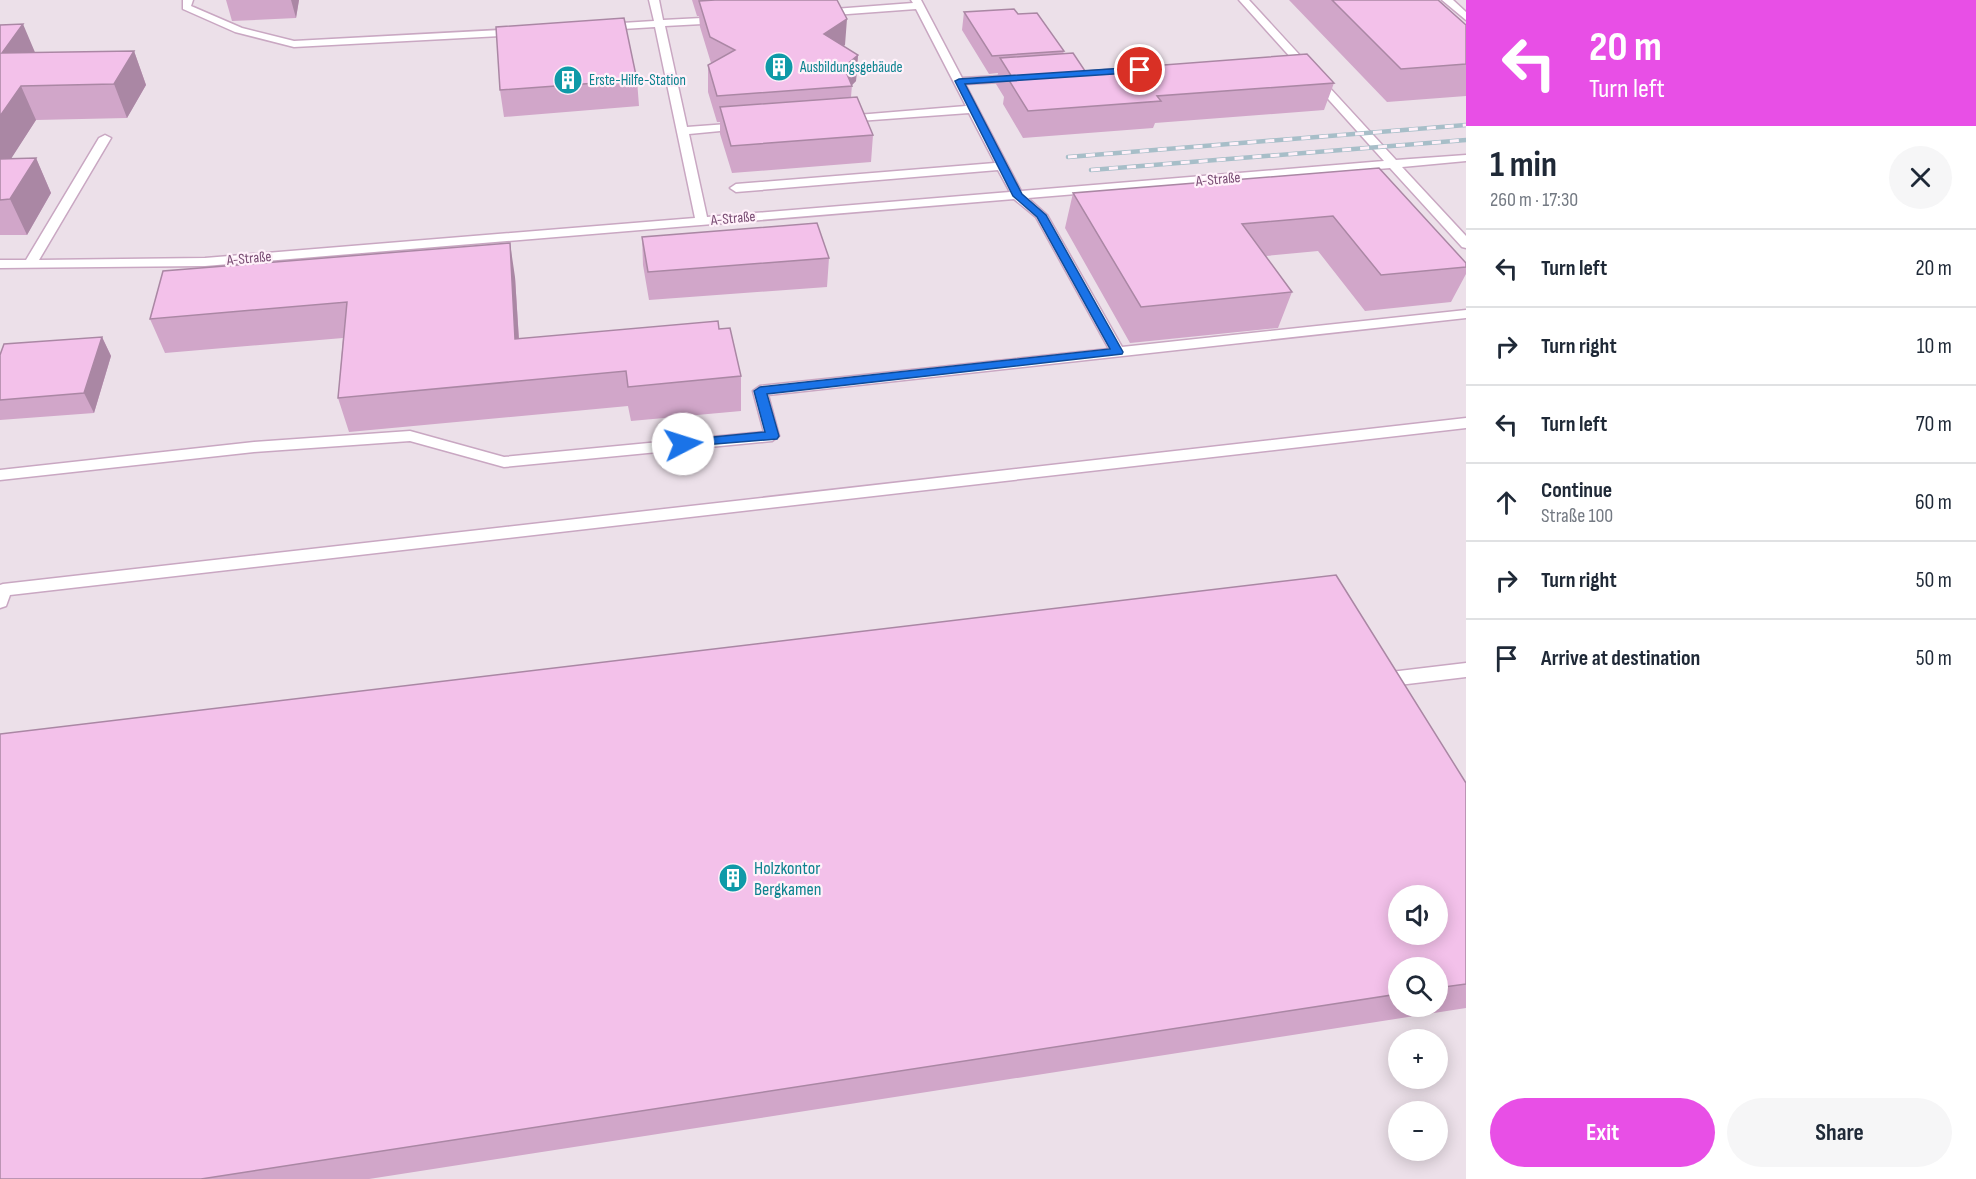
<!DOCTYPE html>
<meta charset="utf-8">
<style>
body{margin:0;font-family:"Sofia Sans Condensed",sans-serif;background:#f6f6f7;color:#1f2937;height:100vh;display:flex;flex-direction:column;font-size:22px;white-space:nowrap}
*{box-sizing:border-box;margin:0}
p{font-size:20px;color:#747a83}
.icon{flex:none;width:33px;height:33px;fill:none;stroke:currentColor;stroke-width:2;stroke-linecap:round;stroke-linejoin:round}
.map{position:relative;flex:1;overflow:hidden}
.details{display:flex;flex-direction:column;background:#fff;width:510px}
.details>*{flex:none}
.top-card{background:#e84fe6;color:#fff;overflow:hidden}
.controls{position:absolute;left:1388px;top:885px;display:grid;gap:12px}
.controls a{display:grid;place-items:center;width:60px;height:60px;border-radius:50%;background:#fff;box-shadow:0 3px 15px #0003;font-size:30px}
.pin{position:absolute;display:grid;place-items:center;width:51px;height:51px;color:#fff;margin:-26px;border:3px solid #fff;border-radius:50%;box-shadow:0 2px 6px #0007}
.me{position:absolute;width:66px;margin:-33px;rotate:85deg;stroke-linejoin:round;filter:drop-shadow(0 0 4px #0008)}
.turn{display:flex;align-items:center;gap:21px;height:126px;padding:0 24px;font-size:27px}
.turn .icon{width:78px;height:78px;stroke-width:2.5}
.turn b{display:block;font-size:42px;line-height:51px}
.round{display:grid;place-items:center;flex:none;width:63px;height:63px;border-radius:32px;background:#f6f6f7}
.head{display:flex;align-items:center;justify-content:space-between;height:102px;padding:0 24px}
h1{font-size:36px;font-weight:700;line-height:45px}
.cta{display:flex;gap:12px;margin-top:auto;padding:12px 24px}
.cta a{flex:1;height:69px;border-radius:36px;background:#e84fe6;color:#fff;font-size:24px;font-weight:700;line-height:69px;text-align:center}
.cta a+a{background:#f6f6f7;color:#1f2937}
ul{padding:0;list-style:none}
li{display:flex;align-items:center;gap:18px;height:78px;padding:0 24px;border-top:2px solid #e0e1e3}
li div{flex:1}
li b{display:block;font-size:22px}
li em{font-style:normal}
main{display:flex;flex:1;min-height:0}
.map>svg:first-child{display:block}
.industrial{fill:#ece0e9;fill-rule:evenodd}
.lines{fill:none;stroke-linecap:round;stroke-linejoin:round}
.service-casing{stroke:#c9a7c2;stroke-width:3}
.service{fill:#fff;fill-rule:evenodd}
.rail-casing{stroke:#a7bec8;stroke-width:4.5}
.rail{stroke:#fff1fa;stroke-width:3;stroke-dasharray:9;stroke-linecap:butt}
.wall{fill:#d1a6c9;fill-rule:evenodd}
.shaded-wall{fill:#aa87a4}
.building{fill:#f3c1ea;stroke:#aa87a4;stroke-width:1.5;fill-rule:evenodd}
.route{fill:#1a73e8;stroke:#114b97;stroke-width:1.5}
.labels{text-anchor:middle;stroke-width:4.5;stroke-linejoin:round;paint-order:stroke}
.far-culture-label{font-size:15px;fill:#0d838f;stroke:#fff1fa;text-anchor:start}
.far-street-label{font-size:15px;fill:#794c73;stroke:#fff1fa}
.culture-label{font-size:18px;fill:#0d838f;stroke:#fff1fa;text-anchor:start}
</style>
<main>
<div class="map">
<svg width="1466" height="1179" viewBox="0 0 1466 1179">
<rect width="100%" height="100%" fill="#fdeaf6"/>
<path class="industrial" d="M0 0H1466V1179H0ZM1398 896H1437V934H1398ZM1398 968H1437V1006H1398ZM1398 1040H1437V1078H1398ZM1398 1112H1437V1150H1398Z"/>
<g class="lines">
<g class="service-casing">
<path id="service" d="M183 0H193L191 6 242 28 294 41 517 29 522 32 517 35 294 47 235 32 183 9Z
M649 0H659L663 20 721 17 726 20 721 23 665 26 687 127 741 123 747 126 741 129 689 134 707 217 1010 192 998 170 736 192 730 188 736 184 995 163 969 113 845 122 839 119 845 116 966 106 916 9 821 16 816 13 821 10 913 3 911 0H921L962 78 1018 75 1023 78 1018 81 965 84 1021 191 1384 161 1239 0H1249L1396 160 1466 155V161L1402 167 1466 236V248L1462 247 1390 168 1028 198 1047 215 1122 347 1466 310V318L768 395 779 436 772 441 504 467 410 441 254 452 0 480V470L254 442 410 431 504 457 764 432 753 391 760 386 1109 349 1036 217 1014 199 205 266 0 268V260H26L99 138 105 135 111 138 39 260 205 258 695 218 655 27 606 30 601 27 606 24 654 21Z
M1442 0H1453L1466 12V20Z
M1466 418V428L10 595 6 606 0 608V585L3 584Z
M1466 663V677L1382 687 1376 685 1373 680 1376 675 1382 673Z"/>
</g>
<use href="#service" class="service"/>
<g class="rail-casing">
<path id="rail" d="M1068 157 1466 125
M1091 170 1466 140"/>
</g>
<use href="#rail" class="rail"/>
</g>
<path class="wall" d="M226 0H299L296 18 232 21Z
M692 0H837L845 45 843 46 858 55 856 81 852 85 851 97 873 135 871 162 732 173 720 134V122H717L708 92V65L711 63 700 27 699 16H697Z
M1289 0H1438L1466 25V96L1387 102Z
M964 12 1018 14 1064 51 1063 54 1085 71 1334 83 1324 110 1155 123 1153 128 1023 138 1003 104 1004 97 996 84 998 73 989 74 962 30Z
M0 25 35 53 134 51 146 85 127 118 36 120 11 158H36L51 193 27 235H0Z
M637 80 639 106 504 117 500 90Z
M1379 168 1466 263V274L1451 302 1365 311 1318 251 1266 256 1292 292 1278 328 1130 343 1065 228 1073 193Z
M642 237 829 258 827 287 649 300 643 265Z
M515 277 519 339 719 329 741 376V411L631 421 628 406 349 432 338 398 343 338 165 353 150 319Z
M102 337 111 356 94 413 0 420V400Z
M1466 783V1008L369 1179H0ZM1398 968H1437V1006H1398Z"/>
<path class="shaded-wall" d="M291 0H299L296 18Z
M847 19 845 45 823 60 824 34Z
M23 24 37 57 2 53Z
M134 51 146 85 127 118 114 84Z
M858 55 856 81 851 86 844 67Z
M21 86 36 120 0 176V116Z
M36 158 51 193 27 235 10 199Z
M510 243 515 277 521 374 515 339Z
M102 337 111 356 94 413 84 393Z"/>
<path class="building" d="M715 0H837L847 19 824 34 858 55 844 67 852 86 717 96 708 65 735 50 710 37 699 1Z
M1332 0H1438L1466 25V64L1401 69Z
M1014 9 1018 14 1037 13 1064 51 992 56 964 12Z
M624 18 637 80 500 90 496 27Z
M23 24 2 53 134 51 114 84 21 86 0 116V25Z
M1073 53 1085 71 1307 54 1334 83 1157 96 1161 101 1028 111 1007 77H1012L1000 58Z
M857 97 873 135 731 146 720 107Z
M36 158 10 199 0 200V159Z
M1379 168 1466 263V267L1381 275 1333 216 1242 224 1292 292 1141 307 1073 193Z
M817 223 829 258 648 272 642 237Z
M510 243 515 339 718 321 719 329 730 328 741 376 628 387 626 371 338 398 347 302 150 319 163 271Z
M102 337 84 393 0 400V355L4 344Z
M1336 575 1466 783V984L1437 988V968H1398V994L201 1179H0V734ZM1398 896H1437V934H1398Z"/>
<path class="route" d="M1140 67 1143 68V72L965 84 1022 194 1046 215 1123 352 1122 354 767 394 779 436 777 439 679 447V441L683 440 765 432 754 391 760 387 1110 349 1037 217 1013 196 955 81 959 79Z"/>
<defs>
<g id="building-disc" transform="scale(1.5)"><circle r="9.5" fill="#0f9aa8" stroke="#fff1fa"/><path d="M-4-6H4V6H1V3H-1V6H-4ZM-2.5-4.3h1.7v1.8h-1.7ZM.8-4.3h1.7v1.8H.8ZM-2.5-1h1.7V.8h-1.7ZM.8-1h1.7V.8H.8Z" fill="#fff"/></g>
</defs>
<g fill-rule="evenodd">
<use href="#building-disc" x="779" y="67"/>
<use href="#building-disc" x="568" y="80"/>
<use href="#building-disc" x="733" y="878"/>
</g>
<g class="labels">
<g class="far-culture-label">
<text x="800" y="72">Ausbildungsgebäude</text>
<text x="589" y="85">Erste-Hilfe-Station</text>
</g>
<g class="far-street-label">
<text transform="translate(1218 179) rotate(-5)" y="5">A-Straße</text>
<text transform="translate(733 218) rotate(-5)" y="5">A-Straße</text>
<text transform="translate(249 258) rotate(-5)" y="5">A-Straße</text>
</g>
<g class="culture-label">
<text x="754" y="874">Holzkontor<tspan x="754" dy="21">Bergkamen</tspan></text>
</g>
</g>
</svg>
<div class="controls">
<a><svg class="icon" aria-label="sound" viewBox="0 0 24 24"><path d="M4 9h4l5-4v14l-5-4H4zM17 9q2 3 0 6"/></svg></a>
<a><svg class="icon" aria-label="search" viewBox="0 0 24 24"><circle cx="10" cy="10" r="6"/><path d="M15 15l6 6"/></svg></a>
<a>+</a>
<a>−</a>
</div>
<div class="pin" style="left:1140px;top:70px;background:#d93025"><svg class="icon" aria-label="arrive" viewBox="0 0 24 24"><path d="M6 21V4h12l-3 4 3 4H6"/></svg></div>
<svg class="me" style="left:683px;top:444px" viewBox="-20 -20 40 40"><circle r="19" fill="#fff"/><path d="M0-13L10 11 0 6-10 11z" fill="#1a73e8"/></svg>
</div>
<section class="details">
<div class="top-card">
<div class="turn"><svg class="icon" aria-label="left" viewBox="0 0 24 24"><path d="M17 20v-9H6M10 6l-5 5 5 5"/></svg><div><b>20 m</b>Turn left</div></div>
</div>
<div class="head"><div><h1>1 min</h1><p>260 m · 17:30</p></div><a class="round"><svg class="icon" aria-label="close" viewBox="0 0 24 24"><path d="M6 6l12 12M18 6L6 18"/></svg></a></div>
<ul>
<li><svg class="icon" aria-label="left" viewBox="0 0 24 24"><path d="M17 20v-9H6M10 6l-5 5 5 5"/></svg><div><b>Turn left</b></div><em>20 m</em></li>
<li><svg class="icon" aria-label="right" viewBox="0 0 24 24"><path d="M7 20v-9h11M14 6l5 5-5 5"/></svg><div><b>Turn right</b></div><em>10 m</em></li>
<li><svg class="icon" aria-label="left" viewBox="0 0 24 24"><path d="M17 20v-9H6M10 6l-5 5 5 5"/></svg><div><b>Turn left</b></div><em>70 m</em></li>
<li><svg class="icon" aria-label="ahead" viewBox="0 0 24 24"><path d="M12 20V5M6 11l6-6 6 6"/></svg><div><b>Continue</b><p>Straße 100</p></div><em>60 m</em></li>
<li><svg class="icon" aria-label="right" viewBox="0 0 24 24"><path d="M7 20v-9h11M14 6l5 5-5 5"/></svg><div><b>Turn right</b></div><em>50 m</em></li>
<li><svg class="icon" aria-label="arrive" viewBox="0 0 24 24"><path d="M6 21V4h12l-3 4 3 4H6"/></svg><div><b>Arrive at destination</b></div><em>50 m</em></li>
</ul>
<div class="cta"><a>Exit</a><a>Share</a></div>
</section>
</main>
